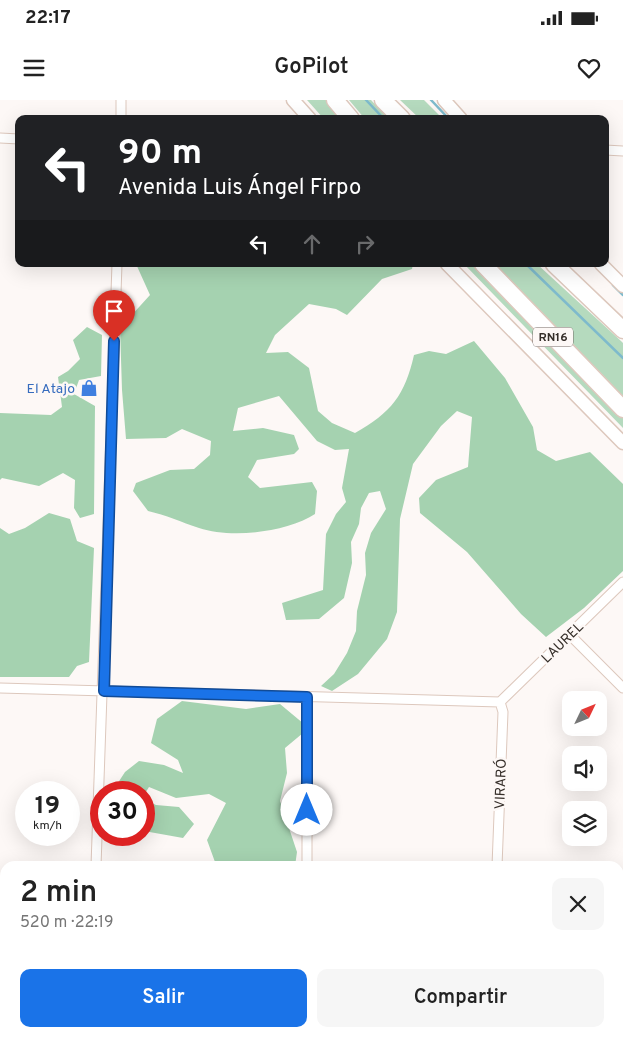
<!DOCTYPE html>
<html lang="es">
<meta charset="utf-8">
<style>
body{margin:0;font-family:Overpass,sans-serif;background:#f6f6f6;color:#222;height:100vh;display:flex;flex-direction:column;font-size:19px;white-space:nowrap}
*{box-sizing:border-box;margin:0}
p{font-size:16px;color:#767676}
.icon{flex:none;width:28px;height:28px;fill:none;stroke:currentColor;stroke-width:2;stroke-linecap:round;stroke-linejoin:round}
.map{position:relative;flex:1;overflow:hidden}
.details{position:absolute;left:0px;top:761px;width:624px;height:176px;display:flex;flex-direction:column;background:#fff;border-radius:15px 15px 0 0;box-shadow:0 5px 20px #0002}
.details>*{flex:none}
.guide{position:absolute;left:15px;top:15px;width:594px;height:152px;border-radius:10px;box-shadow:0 5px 20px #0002;background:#202124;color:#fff;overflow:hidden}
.needle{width:32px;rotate:47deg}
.buttons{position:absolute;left:562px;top:591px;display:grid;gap:10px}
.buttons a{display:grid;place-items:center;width:45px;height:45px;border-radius:10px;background:#fff;box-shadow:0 5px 20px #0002;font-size:25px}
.speed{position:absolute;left:15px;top:681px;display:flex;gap:10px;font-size:25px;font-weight:700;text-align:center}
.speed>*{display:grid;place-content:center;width:65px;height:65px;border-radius:50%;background:#fff;box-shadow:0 5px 20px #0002;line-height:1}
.speed small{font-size:12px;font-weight:400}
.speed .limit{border:8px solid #d22;background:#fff;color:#111}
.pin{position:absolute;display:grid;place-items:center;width:42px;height:42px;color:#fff;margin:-51px -21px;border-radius:50% 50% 50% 0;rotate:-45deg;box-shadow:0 0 5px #0007}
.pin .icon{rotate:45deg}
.me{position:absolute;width:55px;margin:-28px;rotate:0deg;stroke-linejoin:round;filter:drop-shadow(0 0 4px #0008)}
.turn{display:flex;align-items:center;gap:18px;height:105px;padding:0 20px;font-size:22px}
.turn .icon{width:65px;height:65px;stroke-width:2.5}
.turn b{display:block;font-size:35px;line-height:42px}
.lanes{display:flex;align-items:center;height:48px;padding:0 20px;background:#0003;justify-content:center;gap:25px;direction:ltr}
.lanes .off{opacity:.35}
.round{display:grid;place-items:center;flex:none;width:52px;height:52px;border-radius:10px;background:#f6f6f6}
.head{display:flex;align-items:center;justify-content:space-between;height:85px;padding:0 20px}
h1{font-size:30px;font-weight:600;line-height:38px}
.cta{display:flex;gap:10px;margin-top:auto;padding:10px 20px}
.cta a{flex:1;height:58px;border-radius:10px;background:#1a73e8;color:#fff;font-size:20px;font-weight:600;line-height:58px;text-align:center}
.cta a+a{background:#f6f6f6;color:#222}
.status{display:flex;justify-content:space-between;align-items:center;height:35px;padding:0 25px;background:#fff;direction:ltr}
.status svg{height:14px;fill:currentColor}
header{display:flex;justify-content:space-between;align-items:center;height:65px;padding:0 20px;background:#fff;font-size:22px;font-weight:600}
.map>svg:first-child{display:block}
.green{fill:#b5dabe}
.forest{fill:#a5d2b0}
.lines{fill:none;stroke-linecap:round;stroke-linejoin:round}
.stream{stroke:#7ebacc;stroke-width:2.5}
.street-casing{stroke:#ddc8bd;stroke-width:11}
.secondary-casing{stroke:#ddc8bd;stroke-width:15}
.highway-casing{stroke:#ddc8bd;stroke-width:19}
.street{stroke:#fff;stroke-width:9}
.secondary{stroke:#fff;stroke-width:12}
.highway{stroke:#fff;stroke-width:16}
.route-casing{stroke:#114b97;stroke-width:12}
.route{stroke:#1a73e8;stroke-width:9}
.labels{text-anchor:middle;stroke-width:5;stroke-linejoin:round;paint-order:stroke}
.shield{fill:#fdf8f6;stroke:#726b67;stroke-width:1}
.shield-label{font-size:12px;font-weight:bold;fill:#362f2a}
.shop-label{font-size:14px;fill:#366cbe;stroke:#fdf8f6;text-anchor:end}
.street-label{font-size:14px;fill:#362f2a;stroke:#fdf8f6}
</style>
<div class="status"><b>22:17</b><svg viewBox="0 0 49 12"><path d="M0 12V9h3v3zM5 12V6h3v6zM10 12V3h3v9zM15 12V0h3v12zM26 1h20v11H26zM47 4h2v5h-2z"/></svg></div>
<header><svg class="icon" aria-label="menu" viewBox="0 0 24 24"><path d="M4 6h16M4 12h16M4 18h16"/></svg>GoPilot<svg class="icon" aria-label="heart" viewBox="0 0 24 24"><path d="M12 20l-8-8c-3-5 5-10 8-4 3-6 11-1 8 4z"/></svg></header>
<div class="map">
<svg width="623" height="937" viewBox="0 0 623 937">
<rect width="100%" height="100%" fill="#fdf8f6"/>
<path class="green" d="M307 0H328L344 19H324Z
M349 0H371L389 19H365Z
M400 0H424L443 19H420Z
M464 164H477L623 314V328Z
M495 164H537L621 241 623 243V296Z"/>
<path class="forest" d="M136 164H413L412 169 382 179 347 215 336 209 309 204 275 235 266 253 288 252 309 268 318 311 332 323 355 333C391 313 405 295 414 255L429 251 446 254 474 241 505 278 533 327 537 350 556 361 590 352 623 384V471L584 508 546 537 521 514 467 452 420 413 419 398 436 380 468 367 472 317 457 311 441 326 413 364 400 419 397 512 387 539 358 574 332 591 321 586 334 574 347 553 356 531 357 511 366 475 365 453 371 433 386 409 380 391 369 393 361 408 359 424 351 442 352 463 344 498 319 519 286 520 282 503 323 490 326 434 336 414 346 402 342 388 349 349 335 350 317 341 279 296 238 308 233 331 263 328 294 335 299 349 294 354 257 360 248 377 260 388 312 382 317 391 315 414C287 432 232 439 199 428 181 422 166 415 148 411L133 391 136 383 170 370 194 369 210 355 211 341 182 329 166 338 126 339 122 290 120 228 150 195Z
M87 227 102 235 101 276 79 280 74 294 95 306 94 414 80 418 74 408 75 380 63 373 39 386 2 378 0 380V313L51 315 62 307 58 277 68 271 80 259 73 240Z
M49 413 70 419 77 441 94 448 89 562 77 566 69 577H0V428L9 434 25 428Z
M182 601 246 609 280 604 304 624 303 633 285 648 287 673 280 701 297 752 295 766H253L245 761 215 762 207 740 226 703 209 694 176 698 149 687 144 695V692H112L125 672 139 661 164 665 183 673 178 660 151 643 157 619Z
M144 699 156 705 179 707 194 724 183 738 144 731Z
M358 932 360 937H246L244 933Z"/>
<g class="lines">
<path class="stream" d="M366 0 384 19
M431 0 449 19
M526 164 623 258
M613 185 623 195"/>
<g class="street-casing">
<path id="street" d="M121 19V0
M0 38 19 39
M605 50 623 51
M570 535 623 588
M0 588 500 602
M500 602 623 482
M96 766 117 164
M307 766V597
M497 766 503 612 500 602
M619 814H623
M0 866H5
M90 937V932
M492 937V932"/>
</g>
<g class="secondary-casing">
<path id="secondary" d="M293 0 310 19
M444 0 461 19
M447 164 623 343
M601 164 623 186"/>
</g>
<g class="highway-casing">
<path id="highway" d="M335 0 351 19
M383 0 402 19
M483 164 623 309
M554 164 623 230"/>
</g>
<use href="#street" class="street"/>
<use href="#secondary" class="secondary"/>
<use href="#highway" class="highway"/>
</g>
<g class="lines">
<g class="route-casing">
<path id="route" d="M114 241 104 591 307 597V710"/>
</g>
<use href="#route" class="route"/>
</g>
<defs>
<g id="shop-bare" transform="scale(1.35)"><path d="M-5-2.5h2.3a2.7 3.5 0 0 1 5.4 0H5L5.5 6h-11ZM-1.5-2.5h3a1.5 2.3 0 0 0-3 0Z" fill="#3f7fe0" stroke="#fdf8f6" stroke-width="2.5" paint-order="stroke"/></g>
</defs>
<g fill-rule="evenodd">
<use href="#shop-bare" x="89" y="288"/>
</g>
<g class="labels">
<rect class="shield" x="533" y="227.5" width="40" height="19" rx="4"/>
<g class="shield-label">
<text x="553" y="241">RN16</text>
</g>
<g class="shop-label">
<text x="75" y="293">El Atajo</text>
</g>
<g class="street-label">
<text transform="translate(562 542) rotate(-44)" y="5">LAUREL</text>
<text transform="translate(500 684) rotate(-88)" y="5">VIRARÓ</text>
</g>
</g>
</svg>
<div class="buttons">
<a><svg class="needle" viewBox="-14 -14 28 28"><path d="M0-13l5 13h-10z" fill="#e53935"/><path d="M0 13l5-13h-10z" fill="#767676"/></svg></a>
<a><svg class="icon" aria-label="sound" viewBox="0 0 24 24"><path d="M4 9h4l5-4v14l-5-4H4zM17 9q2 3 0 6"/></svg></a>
<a><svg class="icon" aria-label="layers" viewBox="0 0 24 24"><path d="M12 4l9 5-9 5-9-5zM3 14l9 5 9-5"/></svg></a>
</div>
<div class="speed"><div>19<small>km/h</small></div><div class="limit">30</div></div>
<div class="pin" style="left:114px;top:241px;background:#d93025"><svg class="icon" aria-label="arrive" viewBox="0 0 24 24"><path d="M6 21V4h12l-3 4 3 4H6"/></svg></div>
<svg class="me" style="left:307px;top:710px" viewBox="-20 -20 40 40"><circle r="19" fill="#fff"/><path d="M0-13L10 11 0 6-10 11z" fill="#1a73e8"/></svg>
<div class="guide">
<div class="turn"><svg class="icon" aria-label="left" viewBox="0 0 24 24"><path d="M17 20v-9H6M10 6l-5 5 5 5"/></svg><div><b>90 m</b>Avenida Luis Ángel Firpo</div></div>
<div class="lanes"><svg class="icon" aria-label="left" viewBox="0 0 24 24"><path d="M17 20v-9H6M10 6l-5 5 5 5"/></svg><svg class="icon off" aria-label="ahead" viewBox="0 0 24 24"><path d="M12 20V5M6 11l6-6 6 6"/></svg><svg class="icon off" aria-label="right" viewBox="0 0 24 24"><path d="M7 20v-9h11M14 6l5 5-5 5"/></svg></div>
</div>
<section class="details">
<div class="head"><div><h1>2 min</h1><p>520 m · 22:19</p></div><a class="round"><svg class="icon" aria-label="close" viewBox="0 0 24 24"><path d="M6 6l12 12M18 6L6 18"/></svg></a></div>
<div class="cta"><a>Salir</a><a>Compartir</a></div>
</section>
</div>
